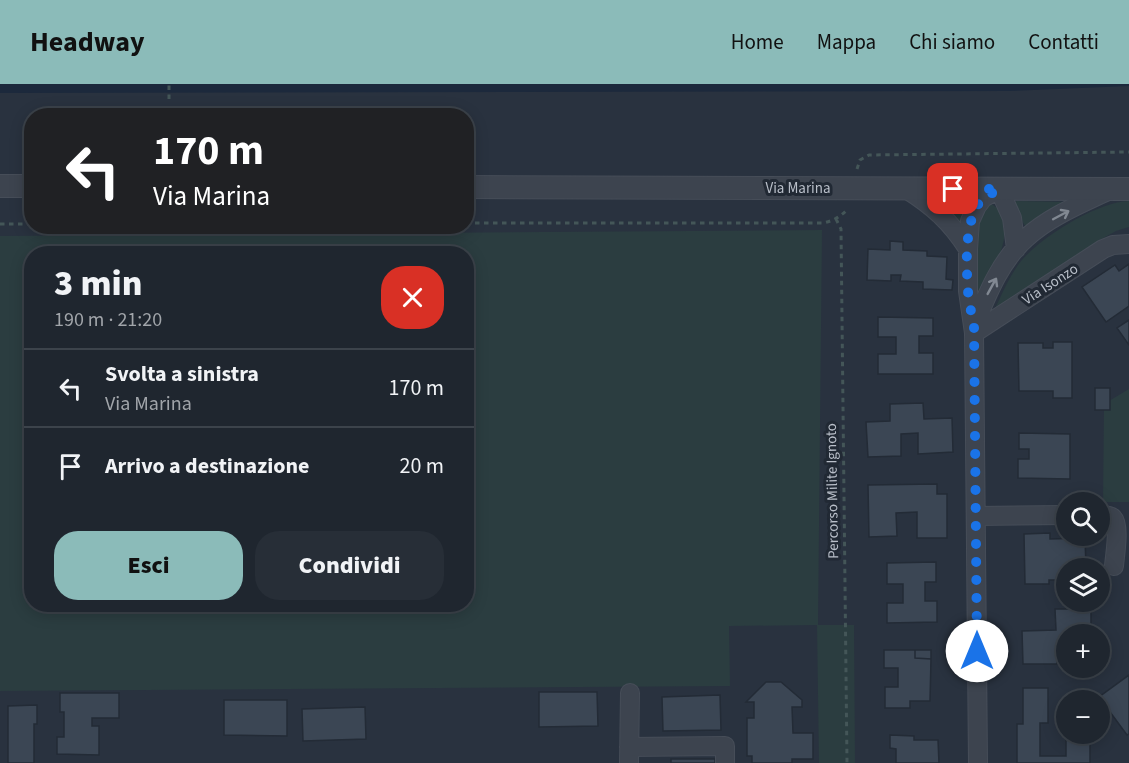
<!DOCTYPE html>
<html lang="it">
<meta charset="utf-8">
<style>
body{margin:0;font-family:"Source Sans 3",sans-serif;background:#272e37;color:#f1f3f6;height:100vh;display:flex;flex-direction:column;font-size:22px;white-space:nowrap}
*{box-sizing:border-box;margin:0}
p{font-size:20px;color:#a1a5aa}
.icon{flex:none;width:33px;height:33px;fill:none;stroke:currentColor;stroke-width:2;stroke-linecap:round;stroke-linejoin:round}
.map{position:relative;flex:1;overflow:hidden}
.drawer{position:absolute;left:24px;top:162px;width:450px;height:366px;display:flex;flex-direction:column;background:#1f262f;border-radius:24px;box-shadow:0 3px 15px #0003,0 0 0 2px #3c434b}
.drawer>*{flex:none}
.hud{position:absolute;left:24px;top:24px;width:450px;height:126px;border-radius:24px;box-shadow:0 3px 15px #0003,0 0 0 2px #3c434b;background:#202124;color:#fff;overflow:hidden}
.controls{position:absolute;left:1056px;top:408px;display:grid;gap:12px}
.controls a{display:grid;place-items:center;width:54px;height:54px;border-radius:50%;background:#1f262f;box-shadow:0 3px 15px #0003,0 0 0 2px #3c434b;font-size:30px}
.pin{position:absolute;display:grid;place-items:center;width:51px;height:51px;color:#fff;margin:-26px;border-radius:12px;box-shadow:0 3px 9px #0006}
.me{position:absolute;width:66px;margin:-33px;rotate:0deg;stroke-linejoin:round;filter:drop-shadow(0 0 4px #0008)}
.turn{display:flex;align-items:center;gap:21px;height:126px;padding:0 30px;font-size:27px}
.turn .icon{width:78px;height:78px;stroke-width:2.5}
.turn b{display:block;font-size:42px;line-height:51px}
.round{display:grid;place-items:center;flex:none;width:63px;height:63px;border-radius:24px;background:#272e37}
.summary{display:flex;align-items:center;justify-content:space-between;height:102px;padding:0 30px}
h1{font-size:36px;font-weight:800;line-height:45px}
.primary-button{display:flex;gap:12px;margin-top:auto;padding:12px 30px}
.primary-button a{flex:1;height:69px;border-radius:24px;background:#8bbbb9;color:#111;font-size:24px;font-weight:800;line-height:69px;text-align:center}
.primary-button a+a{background:#272e37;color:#f1f3f6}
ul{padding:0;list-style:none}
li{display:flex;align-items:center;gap:18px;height:78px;padding:0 30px;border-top:2px solid #3c434b}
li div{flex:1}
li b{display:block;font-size:22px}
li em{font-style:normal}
header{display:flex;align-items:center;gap:36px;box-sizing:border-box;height:84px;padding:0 30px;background:#8bbbb9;color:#111}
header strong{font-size:28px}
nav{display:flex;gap:33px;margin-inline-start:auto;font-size:21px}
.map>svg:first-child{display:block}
.green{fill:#2b3d40;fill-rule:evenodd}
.water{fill:#1c293c}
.building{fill:#3b4654;stroke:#232b36;stroke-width:1.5}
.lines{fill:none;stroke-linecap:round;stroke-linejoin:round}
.minor-casing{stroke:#464d58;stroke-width:20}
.tertiary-casing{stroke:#464d58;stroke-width:24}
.path{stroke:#445658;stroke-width:3;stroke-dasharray:4.5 4.5;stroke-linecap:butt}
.minor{stroke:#3d444f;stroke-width:18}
.tertiary{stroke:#3d444f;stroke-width:22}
.oneway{stroke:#818892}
.route{stroke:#1a73e8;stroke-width:10;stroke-dasharray:0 18}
.labels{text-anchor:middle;stroke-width:6;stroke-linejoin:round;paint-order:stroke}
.street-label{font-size:15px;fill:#b9bfc9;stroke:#212934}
</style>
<header>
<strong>Headway</strong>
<nav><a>Home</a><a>Mappa</a><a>Chi siamo</a><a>Contatti</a></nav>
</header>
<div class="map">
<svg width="1129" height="679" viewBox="0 0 1129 679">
<rect width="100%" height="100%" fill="#29323f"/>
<path class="green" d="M932 115H974L963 146Z
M1010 117 1073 118 1027 145Z
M1129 117V143L1116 147 1096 158 994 227C1001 212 1008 195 1018 181 1037 155 1096 118 1129 117Z
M988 118C992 121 998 123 1000 127 1017 149 987 199 977 221L975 151 979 136Z
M822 146 818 541H854L855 679H819L817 541 729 542 730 602 0 607V152ZM32 170H466V520H32Z
M1129 305V418H1103L1104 320Z"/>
<path class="water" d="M0 0H1129V2L1009 7 0 9Z"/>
<path class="building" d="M890 157 903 158V166L927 167V172L947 173 946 195 953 196 952 206 923 205V198L900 197 901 191H891V197L867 196 868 165 890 166Z
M1129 180V222L1106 238 1082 203 1115 181 1119 187Z
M878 233 933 234V252H919V269H933V290H878V270H896V253H878Z
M1129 236V261L1117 244Z
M1053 258H1072V314H1053V307H1019L1018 259H1043V264H1053Z
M1095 304H1110V326H1095Z
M923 319 924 335 952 334 953 368 918 370V349L901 350V372L868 373 866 338 890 337V320Z
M1019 349 1070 350V395L1018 394V375H1029V365H1019Z
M937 400V410H947V454H917V428L896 429 897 452 869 453 868 401Z
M1050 449V455L1085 454 1086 484H1066V496H1049V500H1025L1024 450Z
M936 478V498H925V517H937V538L887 539V519H903V500H887V479Z
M1055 525H1091V550H1066V558H1057V580H1023L1022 547 1056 546Z
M884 566H915V574L931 575 930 617H910V624H885V603H898V584H884Z
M915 566H931V575L915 574Z
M1129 591V650L1127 651 1099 613Z
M766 598H781L802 616V623H792L793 649H813V675H792V679H752V672H747V634H754V618H746Z
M1023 604H1048V639H1040V672H1066V644V650H1083V653H1090V679H1017V640H1023Z
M539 608H597L598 642 539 643Z
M60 609H119V634H92V642H99V671L57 670V653H64V628H60Z
M720 611 721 646 663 647 662 613Z
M224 616H287V652L224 651Z
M37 621V640H34V679H8V622Z
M365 623 366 655 303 657 302 625Z
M890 651 914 652V656H938L939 679H896V665L890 664Z
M671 675H715V679H671Z"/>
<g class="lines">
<g class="minor-casing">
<path id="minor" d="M906 105C933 122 951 138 968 165
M974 242C987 211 1000 177 1026 154 1050 132 1083 119 1112 105
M974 249 1103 165 1113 161 1129 160
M1100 431C1104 431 1110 431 1113 434 1120 441 1115 471 1114 482
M976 432 1066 431
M629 663 725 662V679
M629 679 630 609
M978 679 974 249 968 207V165L970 137 977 122 983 114 999 105 1012 134 1016 165"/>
</g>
<g class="tertiary-casing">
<path id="tertiary" d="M0 102H32
M466 103 1129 105"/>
</g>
<path class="path" d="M169 15V1
M857 85 860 76 869 71 1129 68
M836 135 841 145 847 679
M466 139H823C833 137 840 133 848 125
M0 140H32"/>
<use href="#minor" class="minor"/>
<use href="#tertiary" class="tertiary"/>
</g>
<defs><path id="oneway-shaft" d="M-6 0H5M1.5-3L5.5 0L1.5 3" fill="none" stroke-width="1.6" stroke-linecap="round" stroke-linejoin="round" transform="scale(1.5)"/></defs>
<g class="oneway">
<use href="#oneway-shaft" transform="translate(1061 131) rotate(-28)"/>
<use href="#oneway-shaft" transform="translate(992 202) rotate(-61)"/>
</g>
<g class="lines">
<path class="route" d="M953 105H999C991 110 982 114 977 122 965 143 966 181 968 205 968 217 972 230 974 242L977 567"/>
</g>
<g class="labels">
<g class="street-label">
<text x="798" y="109">Via Marina</text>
<text transform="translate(1050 200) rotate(-33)" y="5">Via Isonzo</text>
<text transform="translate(832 407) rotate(-91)" y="5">Percorso Milite Ignoto</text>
</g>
</g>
</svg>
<div class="controls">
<a><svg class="icon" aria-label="search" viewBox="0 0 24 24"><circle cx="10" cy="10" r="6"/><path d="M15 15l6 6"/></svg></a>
<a><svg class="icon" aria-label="layers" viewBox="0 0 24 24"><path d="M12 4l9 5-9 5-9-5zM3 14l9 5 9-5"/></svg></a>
<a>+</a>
<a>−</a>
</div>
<div class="pin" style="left:953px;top:105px;background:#d93025"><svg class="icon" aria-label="arrive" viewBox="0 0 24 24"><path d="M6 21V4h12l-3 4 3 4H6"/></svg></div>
<svg class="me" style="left:977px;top:567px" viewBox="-20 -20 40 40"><circle r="19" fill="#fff"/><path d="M0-13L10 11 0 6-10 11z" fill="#1a73e8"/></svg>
<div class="hud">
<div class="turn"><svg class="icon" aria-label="left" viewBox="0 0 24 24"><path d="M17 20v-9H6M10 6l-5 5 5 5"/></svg><div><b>170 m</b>Via Marina</div></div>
</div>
<section class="drawer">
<div class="summary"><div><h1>3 min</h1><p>190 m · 21:20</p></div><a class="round" style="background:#d93025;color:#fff"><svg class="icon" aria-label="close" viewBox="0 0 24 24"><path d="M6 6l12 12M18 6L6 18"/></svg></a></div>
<ul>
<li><svg class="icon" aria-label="left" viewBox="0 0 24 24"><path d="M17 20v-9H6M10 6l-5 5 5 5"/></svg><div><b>Svolta a sinistra</b><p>Via Marina</p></div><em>170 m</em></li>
<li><svg class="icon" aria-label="arrive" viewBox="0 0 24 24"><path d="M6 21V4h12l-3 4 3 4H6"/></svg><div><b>Arrivo a destinazione</b></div><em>20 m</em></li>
</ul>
<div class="primary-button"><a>Esci</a><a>Condividi</a></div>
</section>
</div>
